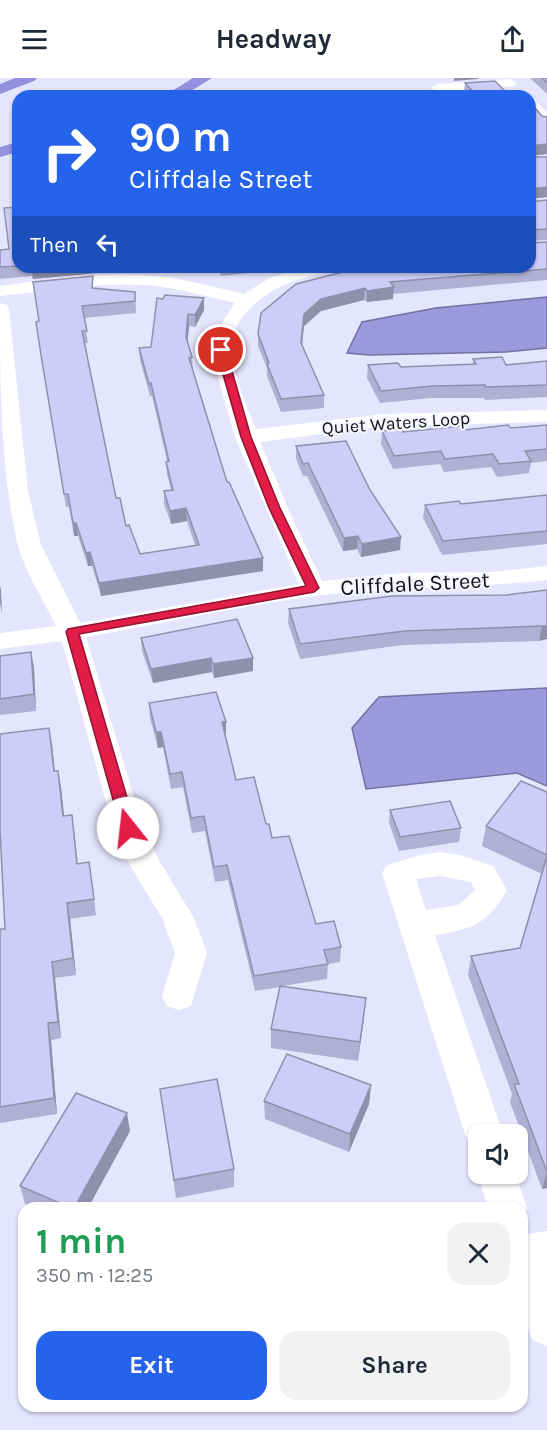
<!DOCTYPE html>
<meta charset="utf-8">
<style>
body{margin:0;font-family:Karla,sans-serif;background:#f2f2f3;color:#1f2937;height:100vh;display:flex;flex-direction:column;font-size:22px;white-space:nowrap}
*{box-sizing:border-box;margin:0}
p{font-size:20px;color:#747a83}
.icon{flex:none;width:33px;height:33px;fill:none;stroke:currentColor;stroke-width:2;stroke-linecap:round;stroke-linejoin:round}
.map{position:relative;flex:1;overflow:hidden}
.panel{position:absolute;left:18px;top:1124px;width:510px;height:210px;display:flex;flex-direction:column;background:#fff;border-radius:18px;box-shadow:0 2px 4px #0004}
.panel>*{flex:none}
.hud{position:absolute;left:12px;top:12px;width:524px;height:183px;border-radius:18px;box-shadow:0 2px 4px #0004;background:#2563eb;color:#fff;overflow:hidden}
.fabs{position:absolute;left:468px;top:1046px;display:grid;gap:12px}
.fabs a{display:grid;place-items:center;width:60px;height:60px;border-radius:12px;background:#fff;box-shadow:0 2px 4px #0004;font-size:30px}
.pin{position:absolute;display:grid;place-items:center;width:51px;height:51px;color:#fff;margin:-26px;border:3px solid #fff;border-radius:50%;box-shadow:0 2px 6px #0007}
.me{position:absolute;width:66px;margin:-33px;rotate:344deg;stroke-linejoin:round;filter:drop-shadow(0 0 4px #0008)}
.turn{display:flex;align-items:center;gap:21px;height:126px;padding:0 18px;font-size:27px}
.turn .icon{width:78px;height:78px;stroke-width:2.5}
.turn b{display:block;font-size:42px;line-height:51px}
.then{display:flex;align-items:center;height:57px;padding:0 18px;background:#0003;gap:12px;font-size:22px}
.round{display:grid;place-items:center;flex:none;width:63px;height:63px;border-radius:18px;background:#f2f2f3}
.head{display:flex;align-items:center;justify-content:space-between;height:102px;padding:0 18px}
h1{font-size:36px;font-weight:700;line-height:45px;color:#1e9e55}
.action{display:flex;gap:12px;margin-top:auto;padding:12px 18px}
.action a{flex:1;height:69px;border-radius:18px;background:#2563eb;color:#fff;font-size:24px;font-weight:700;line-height:69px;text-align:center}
.action a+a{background:#f2f2f3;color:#1f2937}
header{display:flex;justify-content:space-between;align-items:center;height:78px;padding:0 18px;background:#fff;font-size:27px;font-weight:700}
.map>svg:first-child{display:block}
.water{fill:#9c9adc;stroke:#7271a1;stroke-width:1.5}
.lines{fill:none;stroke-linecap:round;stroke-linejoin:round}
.minor{fill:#fff;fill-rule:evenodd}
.highway{fill:#9390e0;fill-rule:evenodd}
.wall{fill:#b0b0d4}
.shaded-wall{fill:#9090ad}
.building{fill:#cdcdf7;stroke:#9090ad;stroke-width:1.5}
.route{fill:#e11d48;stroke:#92132f;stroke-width:1.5}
.labels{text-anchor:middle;stroke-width:4.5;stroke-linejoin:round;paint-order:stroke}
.far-street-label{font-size:18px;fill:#111118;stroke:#f4f4fe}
.street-label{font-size:22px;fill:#111118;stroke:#f4f4fe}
</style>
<header><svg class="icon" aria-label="menu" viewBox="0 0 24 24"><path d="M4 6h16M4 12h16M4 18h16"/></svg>Headway<svg class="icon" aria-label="share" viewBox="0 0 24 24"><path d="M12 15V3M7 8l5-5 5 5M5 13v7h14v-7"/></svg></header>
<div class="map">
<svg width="547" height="1352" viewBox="0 0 547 1352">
<rect width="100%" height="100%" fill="#e5e6fd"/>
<path class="water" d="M547 219V270L506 274 369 277 347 275 362 244 436 230Z
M547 610V708L517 695 366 711 352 650 379 619Z"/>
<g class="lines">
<path class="minor" d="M510 1 517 5 515 8 438 14 431 10 438 6Z
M530 21 535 22 547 35V47L542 46 530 33Z
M303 189H339L336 193C324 196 312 197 300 201 268 211 228 237 232 277 233 297 248 331 256 351L384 336 547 332V344L384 348 260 364 291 437 322 503 403 495 492 494 547 488V502C470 511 392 508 315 518 239 528 162 546 86 559L143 750 160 784 194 840 207 875 191 928 179 932 167 928 162 918 175 875 163 842 131 789 113 750 62 563 0 571V555L56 548C44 523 23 490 17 464 0 387 0 305 0 225L7 227 9 231 28 413 41 467 80 545 299 506 235 359 214 285 212 271 217 252 235 225C205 218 175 209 144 207 96 204 47 213 0 218V208C47 202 96 194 143 197 178 199 211 208 244 216L270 200Z
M440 774 460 777 493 788 507 812C489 845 471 852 435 857L503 1056H478V1071L471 1068 465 1056 382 795 387 787 420 777ZM440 798 471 804 475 812 458 827 426 832 416 801Z
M478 1092V1095H515L527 1130 522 1142V1130H488L477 1095Z
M547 1153V1268L532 1262 522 1234V1154L527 1156Z"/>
<path class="highway" d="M15 0H37L34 3 0 16V6Z
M193 0H212L183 18H164Z
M18 64V74L0 79V69Z"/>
</g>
<path class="wall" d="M530 0H547V16Z
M465 5 510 18H468L464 14Z
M530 24 542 38 547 39V76L530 78V79H547V119L530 121V124L547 122V162L530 163V165L547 164V202L393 216V221L367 224 364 222 321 233 304 248 302 267 324 317V330L281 334 267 298V290L258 268V256L362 189H530Z
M18 129V189H96L97 195 33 201 32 198 0 201V172L9 171Z
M178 189H208V191L180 193Z
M218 189H266L247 191 248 195 221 198Z
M94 210 135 214 136 235 84 240 88 265H84L116 420 126 448 140 476 195 467 187 443 171 446 164 426V413L171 412 167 396 166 384 167 383 152 318H150L140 282 139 270 151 269 163 221 204 220V232L195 249 189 248 187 263 192 279 193 292 227 404 263 480V493L101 518 92 488H88L78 458H74L69 429H66L43 289 39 243Z
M473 281 506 287 547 283V319L485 322 484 320H431L380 325 367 300 368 287 401 289 473 286Z
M547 347V383L531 385 529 395 497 399 491 389 444 394 440 386 393 391 381 366 382 353 403 354 511 350Z
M296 368 400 472 361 479 357 471 343 473 307 398H303L296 381Z
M547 417V466L442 477 423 440 425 427 461 426Z
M547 512V561L539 563 403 567 300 581 288 545 289 531 506 517Z
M141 560 253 580V593L214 600 212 594 153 605 142 573Z
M31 574 34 590 36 633 0 637V578Z
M149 625 226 659 236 702 266 746 316 846 341 869 340 884 328 886 327 901 282 908 364 939 358 983 271 970V951L280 909 255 913 228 802 215 804 205 753 192 755 183 709 171 711 163 669 158 670 150 640Z
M52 666 55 693 61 709 64 738 72 737 78 786 89 784 96 837 70 841 76 897 55 900 61 960 51 962 57 1036 0 1045V851H5Z
M547 714V1110L542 1111 510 1024 512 1016 468 897 471 878 520 870 542 796 482 768 486 748Z
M390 732 461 750 459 764 399 773 389 745Z
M371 1007 369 1026 349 1074 265 1041 264 1023Z
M160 1011 234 1091V1109L176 1120Z
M130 1053 88 1130H34L25 1126 20 1108Z"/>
<path class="shaded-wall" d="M454 0H478V1L454 3Z
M547 66V76L530 78V68Z
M547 109V119L530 121V111Z
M40 189H96L97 195 33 201 31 190Z
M394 209 393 221 367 224V213Z
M365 210 364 222 321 233 304 248 301 277 304 236 321 221Z
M204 220V232L195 249V237Z
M188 236 189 248 187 271 186 259Z
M186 430 187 443 171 446 170 433Z
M73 445H76L78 458H74Z
M358 458 357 471 343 473 344 460Z
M401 459 400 472 361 479 362 466Z
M90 474 92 488H88L86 475Z
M263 480V493L101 518 99 505Z
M0 508 1 512 2 535 0 525Z
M542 548H547V561L539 563Z
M31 574 34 590 36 633 34 616Z
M211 580 212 594 153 605 151 591Z
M253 580V593L214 600 213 586Z
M222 644H226V659Z
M49 650 52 666 56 710 54 693Z
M156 654H161L163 669 158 670Z
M58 693 61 709 66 755 63 738Z
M67 825 70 841 76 897 73 880Z
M52 884 55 900 61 960 58 944Z
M366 920 364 939 358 983 360 964Z
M48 945 51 962 57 1036 54 1020Z
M371 1007 369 1026 349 1074 350 1056Z
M127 1035 130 1053 88 1130H74Z
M547 1094V1110L542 1111Z"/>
<path class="building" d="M542 0H547V5Z
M495 3 510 18H477L465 5Z
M530 24 542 38 547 39V66L530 68V79H547V109L530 111V124L547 122V151L530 152V165L547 164V191L390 204 394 209 367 213 365 210 321 221 304 236 301 265 324 317 281 321 267 286 269 285 258 256 261 235 296 206 362 189H530Z
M18 129V188L0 189V172L9 171 4 130Z
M93 198 92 210 135 214V223L82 228 87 253H82L116 420H120L126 448 129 447 140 476 199 467 186 430 170 433 164 413 173 412 166 384 169 383 151 305 149 306 139 270 151 269 157 220 163 221 165 217 204 220 195 237 188 236 186 259 192 279 189 280 227 404H229L263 480 99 505 90 474 86 475 76 445H73L68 416H64L41 277 36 244 39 243 33 204Z
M502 279 506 287 547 283V307L486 309 485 307 432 308 381 313 368 287 398 285 401 289 476 286 473 281Z
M508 347 511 350 547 347V371L525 373 531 383 499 386 493 376 445 381 441 373 394 378 382 353 402 351 403 354 461 348 464 352Z
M346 363 370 412 401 459 362 466 358 458 344 460 308 385 303 386 296 368Z
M547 417V453L443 463 425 427 459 423 461 426Z
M547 512V548H542L405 553 300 566 289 531 392 518 506 517Z
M237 541 253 580 213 586 211 580 151 591 141 560Z
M31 574 34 616 0 621V578Z
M216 614 226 644H222L236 702 254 699 266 746H269L272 760 289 758 316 846 334 843 341 869 324 872 328 886 254 898 227 787 214 789 204 738 191 740 182 694 170 696 161 654H156L149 625Z
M49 650 54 693H58L63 738 72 737 77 786 89 784 94 821 67 825 73 880 52 884 58 944 48 945 54 1020 0 1029V851H5L0 753V656Z
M521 703 547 714V777L486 748Z
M450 723 461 750 400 759 390 732Z
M547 778V1094L514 1006H519L471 878 520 870Z
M280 908 366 920 360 964 271 951Z
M287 976 371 1007 350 1056 264 1023Z
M217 1001 234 1091 174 1102 160 1011Z
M76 1015 127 1035 74 1130H71L20 1108Z"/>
<path class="route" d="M218 270 226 272 251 359 280 430 319 510 314 514 79 556 136 750 128 756 121 750 66 554 68 551 306 508 269 430 241 359 216 272Z"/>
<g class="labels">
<g class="far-street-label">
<text transform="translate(396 345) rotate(-4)" y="6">Quiet Waters Loop</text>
</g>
<g class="street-label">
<text transform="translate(415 505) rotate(-3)" y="8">Cliffdale Street</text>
</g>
</g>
</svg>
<div class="fabs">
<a><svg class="icon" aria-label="sound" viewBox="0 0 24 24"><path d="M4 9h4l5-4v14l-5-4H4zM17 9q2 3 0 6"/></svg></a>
</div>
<div class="pin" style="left:221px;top:272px;background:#d93025"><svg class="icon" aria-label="arrive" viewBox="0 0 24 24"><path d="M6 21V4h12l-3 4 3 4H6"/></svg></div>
<svg class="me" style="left:128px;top:750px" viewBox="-20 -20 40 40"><circle r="19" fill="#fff"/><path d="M0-13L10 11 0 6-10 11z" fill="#e11d48"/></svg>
<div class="hud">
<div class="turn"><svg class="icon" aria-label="right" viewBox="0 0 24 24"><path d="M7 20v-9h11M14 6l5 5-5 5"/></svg><div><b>90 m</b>Cliffdale Street</div></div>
<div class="then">Then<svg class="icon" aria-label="left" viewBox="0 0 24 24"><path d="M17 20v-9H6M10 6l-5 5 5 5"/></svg></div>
</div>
<section class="panel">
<div class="head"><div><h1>1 min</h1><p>350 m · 12:25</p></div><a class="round"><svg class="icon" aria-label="close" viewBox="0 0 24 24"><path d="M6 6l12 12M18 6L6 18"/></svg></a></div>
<div class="action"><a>Exit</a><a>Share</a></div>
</section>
</div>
